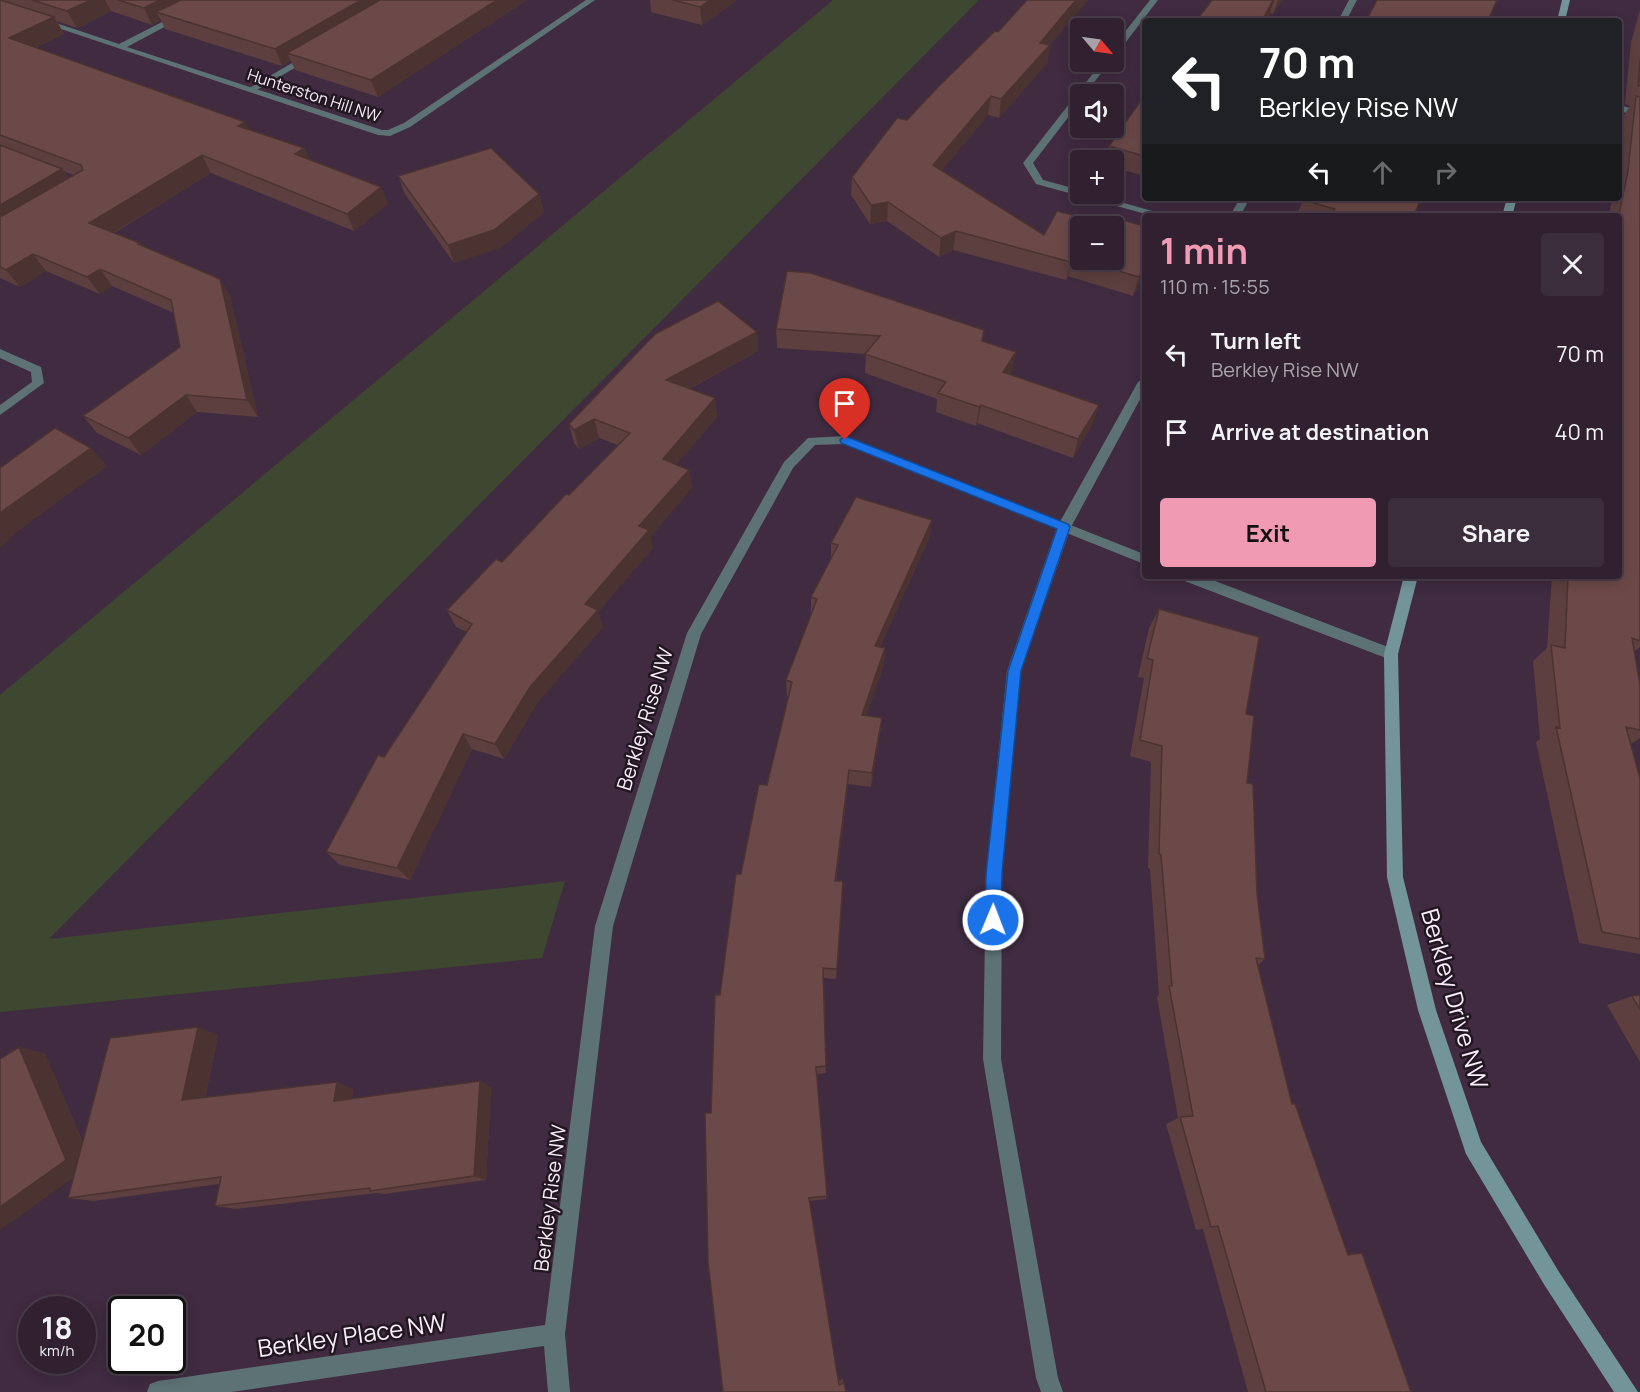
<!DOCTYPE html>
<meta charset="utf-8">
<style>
body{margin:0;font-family:Manrope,sans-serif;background:#3c2d3c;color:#f1f3f6;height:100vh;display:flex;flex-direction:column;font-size:22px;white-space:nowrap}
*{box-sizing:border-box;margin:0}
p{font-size:20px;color:#a8a3ab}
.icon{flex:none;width:33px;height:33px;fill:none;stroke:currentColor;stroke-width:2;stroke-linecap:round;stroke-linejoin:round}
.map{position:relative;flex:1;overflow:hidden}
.panel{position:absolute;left:1142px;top:213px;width:480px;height:366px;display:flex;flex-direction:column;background:#302030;border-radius:6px;box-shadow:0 3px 15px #0003,0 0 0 2px #4b3e4c}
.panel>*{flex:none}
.top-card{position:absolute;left:1142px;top:18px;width:480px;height:183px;border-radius:6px;box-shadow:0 3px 15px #0003,0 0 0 2px #4b3e4c;background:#202124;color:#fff;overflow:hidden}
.needle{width:39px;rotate:119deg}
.tools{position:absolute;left:1070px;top:18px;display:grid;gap:12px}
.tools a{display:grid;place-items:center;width:54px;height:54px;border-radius:6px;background:#302030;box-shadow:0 3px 15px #0003,0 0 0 2px #4b3e4c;font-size:30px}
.speed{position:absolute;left:18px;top:1296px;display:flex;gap:12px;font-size:30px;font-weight:700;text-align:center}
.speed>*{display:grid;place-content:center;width:78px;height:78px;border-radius:50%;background:#302030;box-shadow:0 3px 15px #0003,0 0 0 2px #4b3e4c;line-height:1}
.speed small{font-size:15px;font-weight:400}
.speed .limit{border:3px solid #111;border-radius:9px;background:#fff;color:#111}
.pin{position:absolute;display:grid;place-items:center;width:51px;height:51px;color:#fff;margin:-62px -26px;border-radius:50% 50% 50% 0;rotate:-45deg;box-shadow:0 0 6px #0007}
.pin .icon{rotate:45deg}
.me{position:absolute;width:66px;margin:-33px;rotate:1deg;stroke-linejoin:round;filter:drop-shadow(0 0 4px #0008)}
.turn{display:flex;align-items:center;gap:21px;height:126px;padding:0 18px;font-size:27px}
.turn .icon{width:78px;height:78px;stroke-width:2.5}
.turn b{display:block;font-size:42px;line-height:51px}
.lanes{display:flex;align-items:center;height:57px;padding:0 18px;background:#0003;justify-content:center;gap:30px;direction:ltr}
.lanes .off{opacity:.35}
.round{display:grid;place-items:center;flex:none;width:63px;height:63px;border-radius:6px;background:#3c2d3c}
.overview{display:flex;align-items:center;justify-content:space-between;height:102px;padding:0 18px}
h1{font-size:36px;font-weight:700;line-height:45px;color:#f09ab4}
.primary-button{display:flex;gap:12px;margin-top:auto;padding:12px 18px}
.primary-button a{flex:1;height:69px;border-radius:6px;background:#f09ab4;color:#111;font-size:24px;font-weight:700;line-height:69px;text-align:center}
.primary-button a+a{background:#3c2d3c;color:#f1f3f6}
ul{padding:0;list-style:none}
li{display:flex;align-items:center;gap:18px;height:78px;padding:0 18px}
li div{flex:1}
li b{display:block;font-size:22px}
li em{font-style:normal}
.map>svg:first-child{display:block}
.green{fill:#3e4831}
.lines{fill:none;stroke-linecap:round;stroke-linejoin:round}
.lane{fill:#5d7275;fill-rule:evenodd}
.street{fill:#5d7275;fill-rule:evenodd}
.secondary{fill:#739599;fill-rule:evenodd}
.wall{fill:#5c3f3e;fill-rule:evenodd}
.shaded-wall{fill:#4b3332}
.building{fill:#6b4948;stroke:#4b3332;stroke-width:1.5;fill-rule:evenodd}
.route{fill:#1a73e8;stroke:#114b97;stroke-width:1.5}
.labels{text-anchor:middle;stroke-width:5;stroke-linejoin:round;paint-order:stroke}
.far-street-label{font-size:16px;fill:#fbedfb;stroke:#211721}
.street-label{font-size:20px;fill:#fbedfb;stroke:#211721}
.near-street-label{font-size:24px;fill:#fbedfb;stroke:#211721}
</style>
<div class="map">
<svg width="1640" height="1392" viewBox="0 0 1640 1392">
<rect width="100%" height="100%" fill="#402b40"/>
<path class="green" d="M833 0H979L49 939 565 881 542 958 0 1012V695Z"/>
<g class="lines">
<path class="lane" d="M1349 0H1357L1346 21H1338Z
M309 53 313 56 312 58 253 92 246 90Z
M1240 198H1250L1240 216H1230Z
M1144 378V392L1071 527 1021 671 1002 874 1001 1059 1058 1378 1063 1392H1041L1036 1378 983 1059 986 874 1007 671 1057 527 1138 382Z"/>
<path class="street" d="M205 0H215L127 47 382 130H388L404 123 586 0H595L410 127 390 136 378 135 37 21 44 19 119 44Z
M1150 0H1158L1116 55 1113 56V47Z
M1102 62H1110L1085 94H1080V102L1033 163 1043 180 1080 190V194H1092L1170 216H1153L1036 184 1023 163Z
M1618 105 1640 110V116L1618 111Z
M0 349 41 367 44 383 0 415V405L32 382 31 372 0 358Z
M845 436 1144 554V564L844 444 815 445 793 468 701 634 613 926 565 1334 570 1392H548L544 1346 232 1392H147L150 1384 158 1381 545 1325 595 926 687 633 784 462 808 438Z
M1180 576H1202L1396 650 1398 654 1396 658H1386L1182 580Z"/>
<path class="secondary" d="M1562 0H1570L1565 21H1557Z
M1507 198H1517L1512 216H1502Z
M1404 576H1418L1398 654 1403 877 1436 1010 1481 1142 1559 1272 1638 1392H1614L1545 1286 1466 1154 1418 1010 1387 877 1384 654Z"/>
</g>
<path class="wall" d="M0 0H527L378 97 295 70 291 61 282 66 165 29 161 20 152 25 111 11 77 28 57 21 64 34 35 48 249 129 304 148 310 160 388 204 354 231 211 173 114 233 220 279 230 296 258 417 197 412 141 455 97 433 83 416 180 347 174 313 112 286 100 294 46 271 20 287 0 278ZM64 171 73 175 68 178Z
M650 0H737L702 25 651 12Z
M1027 0H1088L1050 45 1047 63 999 118 988 115 942 170 1044 235 1144 277 1133 296 1068 276 1066 280 953 250 939 257 887 221 870 224 851 195 852 177 907 120 998 32Z
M1212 0H1282L1273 14Z
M1640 10V647L1634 652 1640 685V738L1631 744 1640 778V954L1579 943 1536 742 1540 739 1533 661 1547 648 1552 576H1618V216H1609L1612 198H1618V154L1624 115 1630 106 1625 104 1631 42Z
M1144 96V176L1113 167V160H1106L1109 146Z
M398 176 539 194 544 212 500 248 454 263 405 194Z
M1304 198 1414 216H1296Z
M776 329 982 341 1016 352 1012 371 1010 374 1093 423 1073 458 977 423 976 426 936 412 937 399 865 373 866 354 777 348Z
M757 332 758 351 689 389 715 398 717 417 676 465 689 470 692 488 650 537 653 548 598 612 603 627 537 703 504 759 472 749 410 880 340 865 326 852 384 757 467 632 456 627 447 610 502 562 618 445 599 438 579 449 574 443 569 424Z
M932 520 929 538 880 647 885 648 884 664 866 716 882 718 880 733 871 787 848 784 836 881H843L836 979 824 978 826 1073 817 1074 827 1196 826 1199 809 1201 838 1381 843 1379 846 1392H723L711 1113 720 995 741 874 767 785 789 696H787L786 680 811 614V597L831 559V543Z
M1159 609 1246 714 1247 783 1257 894 1265 959 1258 965 1292 1104 1348 1254 1362 1253 1411 1392H1248L1203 1229 1196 1230 1166 1124 1178 1118 1157 997 1159 995 1150 869 1148 868 1151 762 1130 756 1144 678 1138 677 1149 628Z
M1640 995V1062L1607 1005 1632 996Z
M218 1035 205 1098 353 1089 352 1099 480 1081 491 1088 486 1180 385 1194 377 1193 236 1209 215 1206 219 1184 94 1201 68 1198 73 1178 19 1047 45 1054 83 1143Z"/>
<path class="shaded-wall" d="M91 0H105L111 11 77 28 67 11Z
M160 0H200L156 12 161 20 152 25 144 8Z
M361 0H395L287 53 291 61 282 66 275 49Z
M497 0H527L378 97 371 80Z
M710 0H737L702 25 700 7Z
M1076 0H1088L1046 50 1050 45 1047 63 999 118 1001 99 1040 43Z
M1273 0H1274L1270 13 1265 21H1262Z
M1278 0H1282L1273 14Z
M54 17 64 34 20 55 9 38Z
M991 96 988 115 931 183 933 165Z
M245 122 254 139 238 126Z
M304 148 312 165 295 154Z
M202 155 211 173 101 240 89 223Z
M62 169 74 186 0 230V205Z
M381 187 388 204 354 231 347 214Z
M539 194 544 212 500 248 454 263 448 245Z
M888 202 887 221 870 224 871 205Z
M956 231 953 250 939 257 941 238Z
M33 254 46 271 20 287 6 270Z
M1073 258 1068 276 1066 280 1071 262Z
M100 269 112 286 100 294 87 277Z
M1144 269V277L1133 296 1139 277Z
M220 279 230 296 258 417 247 400Z
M757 332 758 351 669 399 666 380Z
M1016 352 1012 371 999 390 1003 372Z
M186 395 197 412 141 455 128 438Z
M715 398 717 417 666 477 663 459Z
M981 405 977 423 976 426 979 407Z
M1099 405 1093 423 1073 458 1078 439Z
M594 419 599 438 579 449 574 430Z
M91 448 107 466 10 537 12 538 0 548V513Z
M689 470 692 488 650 537 653 548 598 612 603 627 537 703 504 759 495 744 530 687 585 604 639 526Z
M932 520 929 538 873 662 875 646Z
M885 648 884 664 861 730 862 715Z
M882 718 880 733 871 787 872 773Z
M463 734 472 749 410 880 397 868Z
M849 770 848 784 834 892 835 881Z
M198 1027 218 1035 203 1106 182 1100Z
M19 1047 45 1054 92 1165 0 1230V1207Z
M480 1081 491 1088 486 1180 474 1176Z
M337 1082 353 1089 350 1107 334 1101Z"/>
<path class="building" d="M0 0 54 17 9 38 245 122 238 126 304 148 295 154 381 187 347 214 202 155 89 223 140 243 138 244 220 279 247 400 186 395 128 438 83 416 180 347 171 300 100 269 87 277 33 254 6 270 0 267V217L83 170 81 165 0 135Z
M32 0H91L67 11Z
M118 0H160L144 8Z
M181 0H361L275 49 156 12Z
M380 0H497L371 80 287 53Z
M673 0H710L700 7Z
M1027 0H1076L1040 43 1050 45 1001 99 991 96 933 165 1044 235 1057 211 1115 226 1119 219 1144 226V269L1139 277 1073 258 1071 262 956 231 941 238 888 202 871 205 852 177 897 118 907 120 938 87 995 31 998 32ZM1080 226H1113V260H1080Z
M1212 0H1273L1262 21H1196Z
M1377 0H1497L1488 21H1366Z
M1640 59V86H1638Z
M1144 96V156L1109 146Z
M1636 96 1640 97V641L1632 638 1640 685V730L1626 727 1640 778V939L1602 932 1556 727 1560 728 1551 645 1565 648 1568 576H1618V219L1628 171Z
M0 145 62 169 0 205Z
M491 148 539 194 494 230 448 245 398 176Z
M1304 198H1421L1414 216H1335L1337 212 1334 211 1335 209 1303 200Z
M787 271 811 273 984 330 982 341 1016 352 1003 372 1099 405 1078 439 981 405 979 407 938 393 946 382 865 354 880 336 776 329Z
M718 301 757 332 666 380 715 398 663 459 689 470 639 526 649 530 585 604 598 610 530 687 495 744 463 734 397 868 326 852 378 755 384 757 472 624 447 610 496 559 502 562 566 494 569 495 630 433 594 419 574 430 569 424 655 334Z
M55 428 91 448 0 513V468Z
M856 497 932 520 875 646 885 648 862 715 882 718 872 773 849 770 835 881H843L837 969 823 968 826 1066 816 1067 827 1196 809 1198 839 1385 844 1383 846 1392H723L708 1262 705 1113H711L715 995H720L736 874H741L759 784 767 785 792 682 786 680 817 599 811 597 838 545 831 543Z
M1159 609 1259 637 1246 714 1254 716 1247 783 1253 784 1257 894 1265 959 1256 958 1292 1104H1295L1348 1255 1362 1253 1411 1392H1266L1218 1226 1211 1227 1180 1117 1193 1116 1169 986H1172L1161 855 1159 854 1162 746 1140 740 1153 660 1147 658Z
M1640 995V1009L1632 996Z
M198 1027 182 1100 337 1082 334 1101 480 1081 474 1176 370 1191V1188L215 1206 221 1177 68 1198 110 1038Z
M19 1047 66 1160 0 1207V1059Z"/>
<path class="route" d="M845 436 1068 524 1070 527 1021 671 1002 874 1001 920 999 925 993 928 988 925 985 920 986 874 1008 671 1057 529 841 443 840 440Z"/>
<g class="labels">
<g class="far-street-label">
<text transform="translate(314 95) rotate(18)" y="6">Hunterston Hill NW</text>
</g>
<g class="street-label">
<text transform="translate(645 719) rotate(-73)" y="7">Berkley Rise NW</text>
<text transform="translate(550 1198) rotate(-83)" y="7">Berkley Rise NW</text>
</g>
<g class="near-street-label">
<text transform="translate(1454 999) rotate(74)" y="8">Berkley Drive NW</text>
<text transform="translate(352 1336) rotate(-8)" y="8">Berkley Place NW</text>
</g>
</g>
</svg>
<div class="tools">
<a><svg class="needle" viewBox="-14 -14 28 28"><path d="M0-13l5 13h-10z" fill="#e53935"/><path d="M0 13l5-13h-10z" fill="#a8a3ab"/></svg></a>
<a><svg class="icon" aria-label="sound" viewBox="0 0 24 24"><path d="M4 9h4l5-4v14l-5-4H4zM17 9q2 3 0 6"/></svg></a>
<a>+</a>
<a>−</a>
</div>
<div class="speed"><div>18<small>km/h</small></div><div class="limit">20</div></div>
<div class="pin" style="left:845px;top:440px;background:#d93025"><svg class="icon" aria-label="arrive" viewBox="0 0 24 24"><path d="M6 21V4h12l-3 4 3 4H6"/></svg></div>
<svg class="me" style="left:993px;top:920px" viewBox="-20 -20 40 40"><circle r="17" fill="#1a73e8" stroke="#fff" stroke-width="3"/><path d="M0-11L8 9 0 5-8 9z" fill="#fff"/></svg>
<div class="top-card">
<div class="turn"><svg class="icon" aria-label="left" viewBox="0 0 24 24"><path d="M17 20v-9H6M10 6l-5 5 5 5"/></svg><div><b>70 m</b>Berkley Rise NW</div></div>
<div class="lanes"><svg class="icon" aria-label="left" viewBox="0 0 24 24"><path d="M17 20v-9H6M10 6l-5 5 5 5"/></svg><svg class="icon off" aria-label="ahead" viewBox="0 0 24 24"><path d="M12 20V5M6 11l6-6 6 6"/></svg><svg class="icon off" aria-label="right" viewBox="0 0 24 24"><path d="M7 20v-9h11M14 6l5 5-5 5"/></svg></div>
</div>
<section class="panel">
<div class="overview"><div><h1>1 min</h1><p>110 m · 15:55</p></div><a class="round"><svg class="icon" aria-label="close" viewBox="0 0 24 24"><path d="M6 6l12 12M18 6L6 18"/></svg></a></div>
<ul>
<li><svg class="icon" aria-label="left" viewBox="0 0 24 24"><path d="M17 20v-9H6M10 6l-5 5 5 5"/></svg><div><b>Turn left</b><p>Berkley Rise NW</p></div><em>70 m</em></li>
<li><svg class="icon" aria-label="arrive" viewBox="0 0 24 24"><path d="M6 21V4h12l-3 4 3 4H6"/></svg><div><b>Arrive at destination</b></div><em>40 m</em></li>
</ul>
<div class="primary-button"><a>Exit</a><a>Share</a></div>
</section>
</div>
